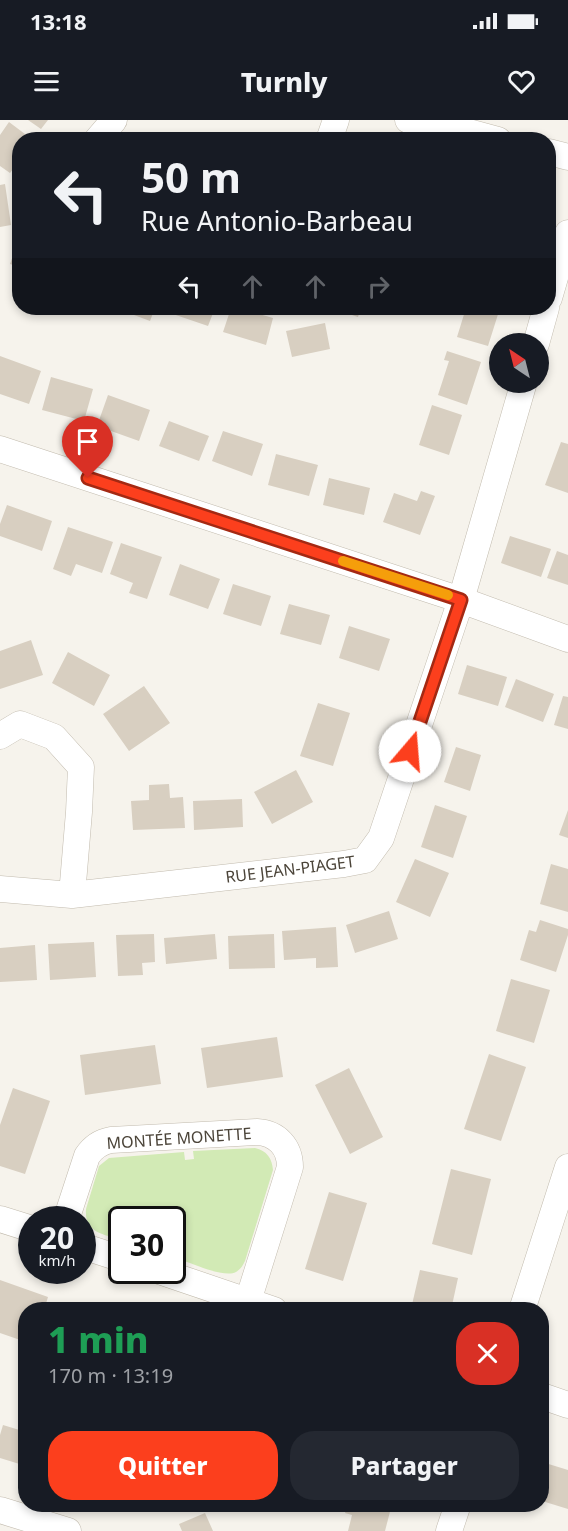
<!DOCTYPE html>
<html lang="fr">
<meta charset="utf-8">
<style>
body{margin:0;font-family:"Noto Sans",sans-serif;background:#242831;color:#f1f3f6;height:100vh;display:flex;flex-direction:column;font-size:22px;white-space:nowrap}
*{box-sizing:border-box;margin:0}
p{font-size:20px;color:#9ea1a6}
.icon{flex:none;width:33px;height:33px;fill:none;stroke:currentColor;stroke-width:2;stroke-linecap:round;stroke-linejoin:round}
.map{position:relative;flex:1;overflow:hidden}
.sheet{position:absolute;left:18px;top:1182px;width:531px;height:210px;display:flex;flex-direction:column;background:#171b24;border-radius:24px;box-shadow:0 3px 9px #0003}
.sheet>*{flex:none}
.guide{position:absolute;left:12px;top:12px;width:544px;height:183px;border-radius:24px;box-shadow:0 3px 9px #0003;background:#171b24;color:#f1f3f6;overflow:hidden}
.needle{width:39px;rotate:325deg}
.controls{position:absolute;left:489px;top:213px;display:grid;gap:12px}
.controls a{display:grid;place-items:center;width:60px;height:60px;border-radius:50%;background:#171b24;box-shadow:0 3px 9px #0003;font-size:30px}
.speed{position:absolute;left:18px;top:1086px;display:flex;gap:12px;font-size:30px;font-weight:700;text-align:center}
.speed>*{display:grid;place-content:center;width:78px;height:78px;border-radius:50%;background:#171b24;box-shadow:0 3px 9px #0003;line-height:1}
.speed small{font-size:15px;font-weight:400}
.speed .limit{border:3px solid #111;border-radius:9px;background:#fff;color:#111}
.pin{position:absolute;display:grid;place-items:center;width:51px;height:51px;color:#fff;margin:-62px -26px;border-radius:50% 50% 50% 0;rotate:-45deg;box-shadow:0 0 6px #0007}
.pin .icon{rotate:45deg}
.me{position:absolute;width:66px;margin:-33px;rotate:18deg;stroke-linejoin:round;filter:drop-shadow(0 0 4px #0008)}
.turn{display:flex;align-items:center;gap:21px;height:126px;padding:0 30px;font-size:27px}
.turn .icon{width:78px;height:78px;stroke-width:2.5}
.turn b{display:block;font-size:42px;line-height:51px}
.lanes{display:flex;align-items:center;height:57px;padding:0 30px;background:#0003;justify-content:center;gap:30px;direction:ltr}
.lanes .off{opacity:.35}
.round{display:grid;place-items:center;flex:none;width:63px;height:63px;border-radius:24px;background:#242831}
.headline{display:flex;align-items:center;justify-content:space-between;height:102px;padding:0 30px}
h1{font-size:36px;font-weight:800;line-height:45px;color:#1e9e55}
.primary-button{display:flex;gap:12px;margin-top:auto;padding:12px 30px}
.primary-button a{flex:1;height:69px;border-radius:24px;background:#fc3f1d;color:#fff;font-size:24px;font-weight:800;line-height:69px;text-align:center}
.primary-button a+a{background:#242831;color:#f1f3f6}
.status{display:flex;justify-content:space-between;align-items:center;height:42px;padding:0 30px;background:#171b24;direction:ltr}
.status svg{height:16px;fill:currentColor}
header{display:flex;justify-content:space-between;align-items:center;height:78px;padding:0 30px;background:#171b24;font-size:27px;font-weight:800}
.map>svg:first-child{display:block}
.green{fill:#d2eab5}
.building{fill:#d8cfc1}
.lines{fill:none;stroke-linecap:round;stroke-linejoin:round}
.minor-casing{stroke:#c2bbae;stroke-width:27}
.minor{stroke:#fff;stroke-width:26}
.route-casing{stroke:#a42913;stroke-width:15}
.route{stroke:#fc3f1d;stroke-width:10}
.slow{stroke:#f59e0b;stroke-width:10}
.labels{text-anchor:middle;stroke-width:4.5;stroke-linejoin:round;paint-order:stroke}
.street-label{font-size:16px;fill:#4b4439;stroke:#fff}
</style>
<div class="status"><b>13:18</b><svg viewBox="0 0 49 12"><path d="M0 12V9h3v3zM5 12V6h3v6zM10 12V3h3v9zM15 12V0h3v12zM26 1h20v11H26zM47 4h2v5h-2z"/></svg></div>
<header><svg class="icon" aria-label="menu" viewBox="0 0 24 24"><path d="M4 6h16M4 12h16M4 18h16"/></svg>Turnly<svg class="icon" aria-label="heart" viewBox="0 0 24 24"><path d="M12 20l-8-8c-3-5 5-10 8-4 3-6 11-1 8 4z"/></svg></header>
<div class="map">
<svg width="568" height="1411" viewBox="0 0 568 1411">
<rect width="100%" height="100%" fill="#f6f3ec"/>
<path class="green" d="M255 1028C267 1031 272 1038 273 1050L245 1141C243 1145 241 1149 236 1152 225 1158 196 1145 184 1141L186 1135 179 1132 176 1138 173 1137 172 1100H122L121 1120C103 1114 84 1113 86 1089L99 1046 109 1038 184 1032 185 1040 194 1039 193 1031Z"/>
<path class="building" d="M28 0H48L41 9Z
M9 2 33 20H20V40L10 53 0 46V15Z
M5 64 11 105 0 107V65Z
M19 119H20V147L10 144Z
M127 188H155L150 201 126 192Z
M169 188H215L208 206 167 192Z
M231 188H239L273 198 266 225 223 212Z
M331 188H361L358 197Z
M466 188H500L488 226 457 217Z
M325 203 330 229 292 237 286 211Z
M447 231 481 242 467 285 438 275 449 241 444 240Z
M0 236 41 251 29 284 0 274Z
M51 257 93 269 84 301 42 290Z
M108 275 150 290 139 321 97 306Z
M432 285 462 295 449 335 419 325Z
M169 301 209 316 199 341 159 326Z
M223 311 263 324 252 356 212 341Z
M561 322 568 324V373L545 365Z
M276 334 318 345 309 376 268 365Z
M329 358 370 368 364 395 323 385Z
M421 371 435 376 420 415 383 402 394 373 417 381Z
M7 385 52 401 42 431 0 416V404Z
M68 407 113 422 102 453 76 444 71 456 53 449Z
M510 416 551 429 541 457 501 443Z
M121 423 162 437 147 479 129 473 133 463 110 454Z
M557 431 568 435V465L547 458Z
M180 444 220 459 208 489 169 475Z
M233 464 271 476 261 506 223 494Z
M289 484 330 495 321 525 280 514Z
M349 506 390 519 379 551 339 538Z
M31 520 43 555 0 569V531Z
M68 532 110 555 94 586 52 563Z
M467 545 507 557 498 586 458 574Z
M516 559 554 574 543 602 505 587Z
M144 566 170 603 129 631 103 594Z
M563 576 568 577V609L554 605Z
M318 583 350 593 333 646 300 636Z
M456 627 481 635 470 671 444 662Z
M296 650 313 682 272 704 254 672Z
M169 664 170 678 183 677 185 708 133 710 131 681 149 680V665Z
M242 679 243 707 194 710 193 681Z
M435 685 467 696 453 738 421 727Z
M568 690V718L559 715Z
M415 739 449 753 430 797 396 782Z
M551 744 568 749V792L540 784Z
M389 791 398 819 355 833 346 805Z
M540 800 568 809V815L556 852 520 840 529 810 536 812Z
M336 807 338 847 316 848V838L284 840 282 811Z
M154 814 155 842 142 843 143 855 118 856 116 815Z
M215 814 217 839 166 844 164 818Z
M274 814 275 848 229 849 228 816Z
M94 822 96 857 50 860 48 824Z
M35 825 37 860 0 862V828Z
M511 859 550 870 534 923 496 911Z
M277 917 283 957 207 968 201 928Z
M155 925 161 964 85 975 80 935Z
M489 934 526 947 501 1021 464 1009Z
M349 948 383 1017 350 1034 315 965Z
M13 968 50 981 25 1054 0 1046V1005Z
M451 1049 491 1059 472 1135 432 1124Z
M329 1072 367 1083 343 1161 305 1149Z
M420 1150 458 1158 451 1190 411 1189Z
M0 1160 48 1177 44 1190H26V1222L0 1213Z
M3 1305 26 1312V1346L0 1338V1315Z
M542 1342 568 1350V1389L542 1381Z
M348 1384H392L385 1411H348L352 1395 345 1393Z
M205 1393 213 1411H182L179 1404Z"/>
<g class="lines">
<g class="minor-casing">
<path id="minor" d="M408 0 450 7 498 20
M97 20 114 0
M329 20 336 0
M549 32 568 37
M549 178 568 113
M536 224 546 188
M0 329 461 480 568 519
M0 616 20 604 54 617 81 647 79 692 72 775
M0 769 72 775 344 744 365 740 381 718 461 480 524 262
M0 1099 32 1109
M66 1100 87 1036C93 1027 100 1022 111 1020L257 1012C277 1013 290 1027 290 1047L248 1181
M82 1126 122 1139
M156 1150 274 1190
M522 1190 568 1047
M542 1276 568 1285
M0 1390 68 1411
M449 1411 458 1384"/>
</g>
<use href="#minor" class="minor"/>
</g>
<g class="lines">
<g class="route-casing">
<path id="route" d="M88 358 461 480 410 631"/>
</g>
<use href="#route" class="route"/>
<path class="slow" d="M343 441 448 475"/>
</g>
<g class="labels">
<g class="street-label">
<text transform="translate(290 749) rotate(-7)" y="6">RUE JEAN-PIAGET</text>
<text transform="translate(179 1018) rotate(-4)" y="6">MONTÉE MONETTE</text>
</g>
</g>
</svg>
<div class="controls">
<a><svg class="needle" viewBox="-14 -14 28 28"><path d="M0-13l5 13h-10z" fill="#e53935"/><path d="M0 13l5-13h-10z" fill="#9ea1a6"/></svg></a>
</div>
<div class="speed"><div>20<small>km/h</small></div><div class="limit">30</div></div>
<div class="pin" style="left:88px;top:358px;background:#d93025"><svg class="icon" aria-label="arrive" viewBox="0 0 24 24"><path d="M6 21V4h12l-3 4 3 4H6"/></svg></div>
<svg class="me" style="left:410px;top:631px" viewBox="-20 -20 40 40"><circle r="19" fill="#fff"/><path d="M0-13L10 11 0 6-10 11z" fill="#fc3f1d"/></svg>
<div class="guide">
<div class="turn"><svg class="icon" aria-label="left" viewBox="0 0 24 24"><path d="M17 20v-9H6M10 6l-5 5 5 5"/></svg><div><b>50 m</b>Rue Antonio-Barbeau</div></div>
<div class="lanes"><svg class="icon" aria-label="left" viewBox="0 0 24 24"><path d="M17 20v-9H6M10 6l-5 5 5 5"/></svg><svg class="icon off" aria-label="ahead" viewBox="0 0 24 24"><path d="M12 20V5M6 11l6-6 6 6"/></svg><svg class="icon off" aria-label="ahead" viewBox="0 0 24 24"><path d="M12 20V5M6 11l6-6 6 6"/></svg><svg class="icon off" aria-label="right" viewBox="0 0 24 24"><path d="M7 20v-9h11M14 6l5 5-5 5"/></svg></div>
</div>
<section class="sheet">
<div class="headline"><div><h1>1 min</h1><p>170 m · 13:19</p></div><a class="round" style="background:#d93025;color:#fff"><svg class="icon" aria-label="close" viewBox="0 0 24 24"><path d="M6 6l12 12M18 6L6 18"/></svg></a></div>
<div class="primary-button"><a>Quitter</a><a>Partager</a></div>
</section>
</div>
